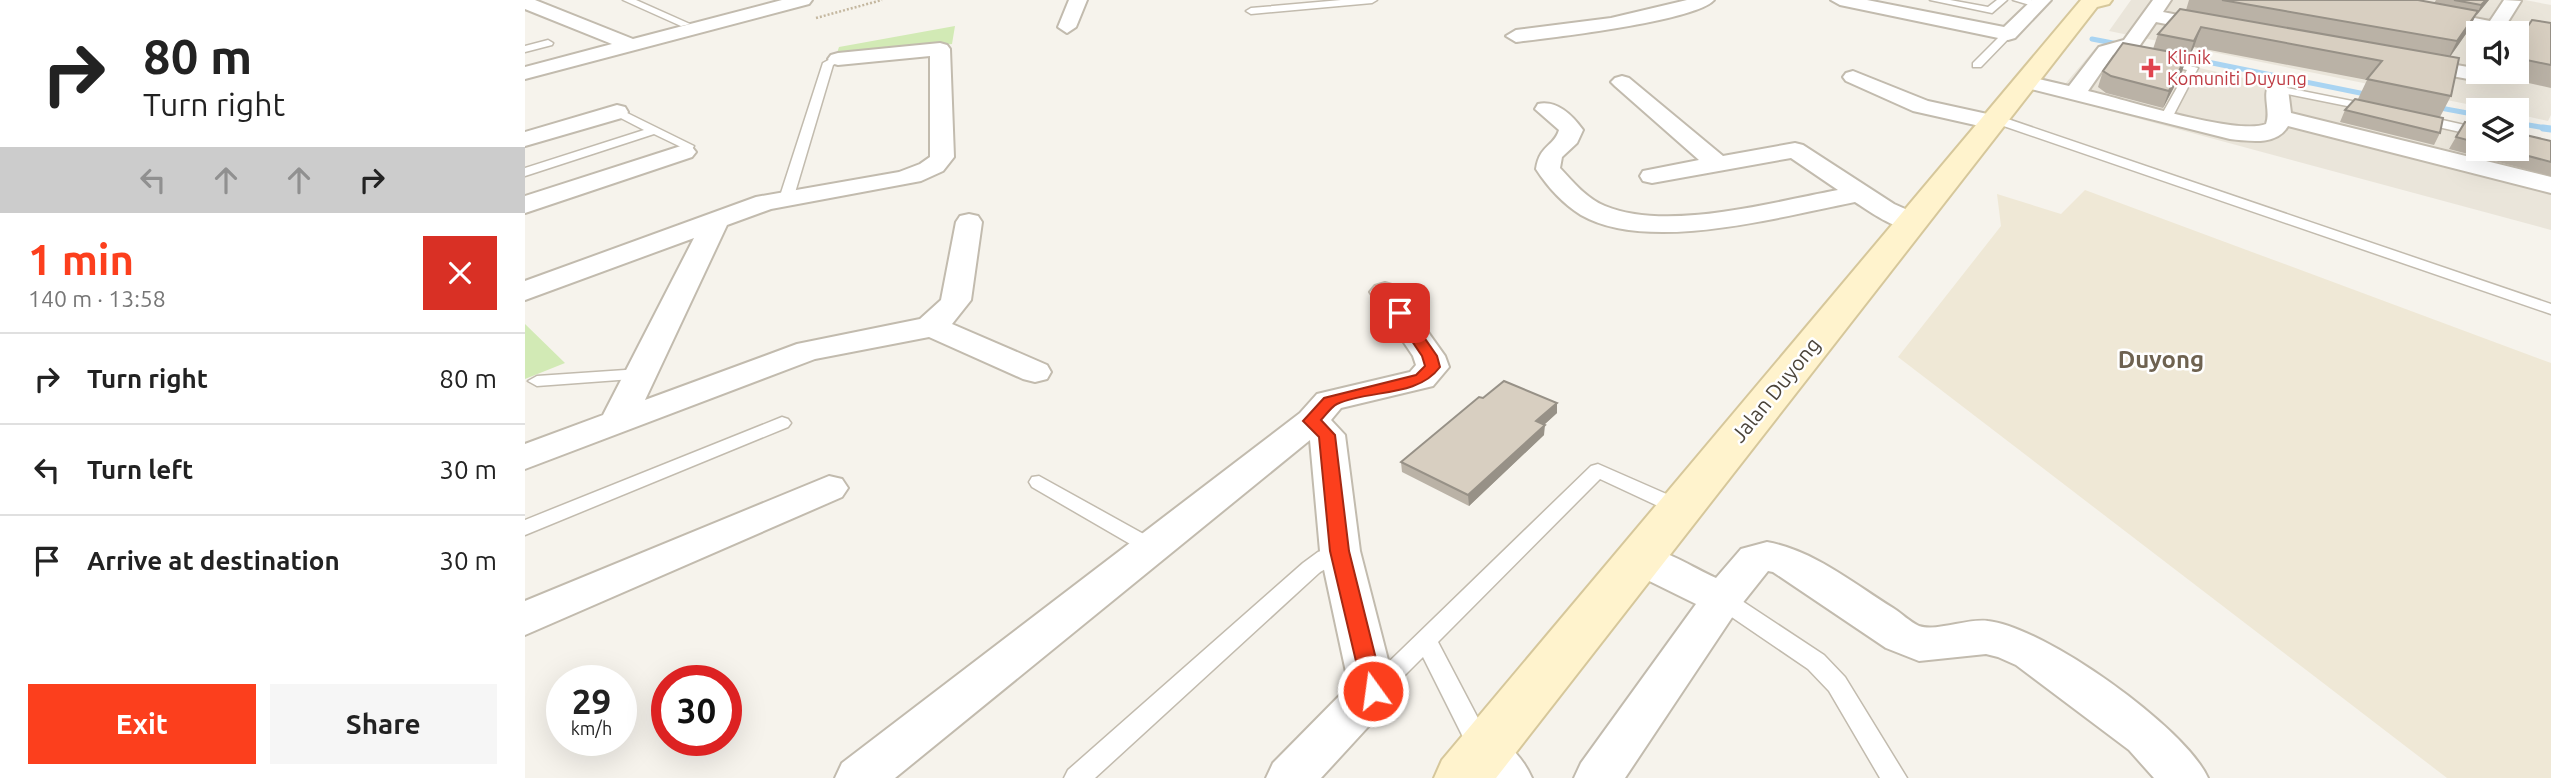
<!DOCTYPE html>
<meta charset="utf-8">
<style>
body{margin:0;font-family:Ubuntu,sans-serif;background:#f6f6f6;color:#222;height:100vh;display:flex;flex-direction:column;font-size:26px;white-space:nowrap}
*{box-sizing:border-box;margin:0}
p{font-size:23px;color:#767676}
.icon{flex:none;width:38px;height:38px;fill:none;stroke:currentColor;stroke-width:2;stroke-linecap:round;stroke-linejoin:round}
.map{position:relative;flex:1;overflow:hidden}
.drawer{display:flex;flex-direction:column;background:#fff;width:525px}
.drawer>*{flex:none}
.top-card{background:#fff;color:#222;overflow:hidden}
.fabs{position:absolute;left:1941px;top:21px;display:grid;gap:14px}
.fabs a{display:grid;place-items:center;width:63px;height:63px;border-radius:0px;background:#fff;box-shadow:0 7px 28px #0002;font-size:35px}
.speed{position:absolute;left:21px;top:665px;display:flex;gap:14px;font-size:35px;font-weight:700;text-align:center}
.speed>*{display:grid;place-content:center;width:91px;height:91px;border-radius:50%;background:#fff;box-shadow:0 7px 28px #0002;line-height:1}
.speed small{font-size:18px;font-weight:400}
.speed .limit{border:10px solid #d22;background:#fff;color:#111}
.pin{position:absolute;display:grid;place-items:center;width:60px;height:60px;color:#fff;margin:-30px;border-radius:14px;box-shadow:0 4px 10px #0006}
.me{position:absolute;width:77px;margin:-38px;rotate:346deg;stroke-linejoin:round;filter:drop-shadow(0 0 5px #0008)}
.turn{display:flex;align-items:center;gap:24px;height:147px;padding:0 28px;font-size:32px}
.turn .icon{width:91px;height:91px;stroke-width:2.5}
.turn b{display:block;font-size:49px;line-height:60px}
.lanes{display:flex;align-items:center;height:66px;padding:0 28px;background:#0003;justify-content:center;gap:35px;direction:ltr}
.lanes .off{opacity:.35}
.round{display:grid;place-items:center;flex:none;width:74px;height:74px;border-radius:0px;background:#f6f6f6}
.overview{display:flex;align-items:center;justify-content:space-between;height:119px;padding:0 28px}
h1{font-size:42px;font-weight:600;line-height:52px;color:#fc3f1d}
.action{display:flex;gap:14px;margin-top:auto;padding:14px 28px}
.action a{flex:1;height:80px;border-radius:0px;background:#fc3f1d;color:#fff;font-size:28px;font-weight:600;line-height:80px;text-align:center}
.action a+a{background:#f6f6f6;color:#222}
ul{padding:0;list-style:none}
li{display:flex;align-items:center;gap:21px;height:91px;padding:0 28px;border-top:2px solid #e0e0e0}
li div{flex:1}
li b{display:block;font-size:26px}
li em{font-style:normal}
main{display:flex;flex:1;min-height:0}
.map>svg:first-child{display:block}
.residential{fill:#eae5da;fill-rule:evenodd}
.education{fill:#efe8d6}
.green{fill:#d2eab5}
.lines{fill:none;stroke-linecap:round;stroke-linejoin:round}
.stream-far1{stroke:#a9d4f2;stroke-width:5}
.stream{stroke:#a9d4f2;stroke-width:7}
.service-casing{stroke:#c2bbae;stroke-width:3}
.minor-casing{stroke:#c2bbae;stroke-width:4}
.secondary-casing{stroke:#d6c79b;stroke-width:4}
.path{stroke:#c4b79f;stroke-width:2.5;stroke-dasharray:2 2;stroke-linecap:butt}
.service{fill:#fff;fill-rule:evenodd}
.minor{fill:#fff;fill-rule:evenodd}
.secondary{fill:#fff3cd;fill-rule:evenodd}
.wall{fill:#bab2a6}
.shaded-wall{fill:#979187}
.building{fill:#d8cfc1;stroke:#979187;stroke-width:2}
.route{fill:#fc3f1d;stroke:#a42913;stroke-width:2}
.health-dot{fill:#e0444e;stroke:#fff;stroke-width:2.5}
.labels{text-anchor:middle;stroke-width:5;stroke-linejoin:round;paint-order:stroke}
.far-health-label{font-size:18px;fill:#be3a42;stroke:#fff;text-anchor:start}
.street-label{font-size:21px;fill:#4b4439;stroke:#fff}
.quarter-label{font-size:24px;font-weight:bold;fill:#6e6250;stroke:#fff}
</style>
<main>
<section class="drawer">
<div class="top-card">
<div class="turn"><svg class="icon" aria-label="right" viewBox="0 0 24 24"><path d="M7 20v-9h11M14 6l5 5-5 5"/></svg><div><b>80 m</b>Turn right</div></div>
<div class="lanes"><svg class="icon off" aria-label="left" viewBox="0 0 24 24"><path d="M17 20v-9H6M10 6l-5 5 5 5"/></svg><svg class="icon off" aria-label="ahead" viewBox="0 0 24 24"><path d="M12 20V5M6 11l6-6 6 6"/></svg><svg class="icon off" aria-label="ahead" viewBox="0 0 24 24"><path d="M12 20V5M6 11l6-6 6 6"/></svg><svg class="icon" aria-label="right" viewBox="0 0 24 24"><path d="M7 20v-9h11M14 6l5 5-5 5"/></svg></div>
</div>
<div class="overview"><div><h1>1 min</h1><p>140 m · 13:58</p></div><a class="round" style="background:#d93025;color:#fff"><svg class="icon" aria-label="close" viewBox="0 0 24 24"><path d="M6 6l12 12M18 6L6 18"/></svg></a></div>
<ul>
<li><svg class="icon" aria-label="right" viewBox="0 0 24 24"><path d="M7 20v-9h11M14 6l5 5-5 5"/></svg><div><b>Turn right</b></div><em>80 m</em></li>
<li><svg class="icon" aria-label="left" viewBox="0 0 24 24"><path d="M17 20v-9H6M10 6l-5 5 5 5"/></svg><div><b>Turn left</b></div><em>30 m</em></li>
<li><svg class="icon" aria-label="arrive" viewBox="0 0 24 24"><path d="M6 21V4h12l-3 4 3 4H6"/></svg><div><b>Arrive at destination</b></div><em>30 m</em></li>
</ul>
<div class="action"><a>Exit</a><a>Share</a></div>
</section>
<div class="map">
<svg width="2026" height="778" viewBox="0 0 2026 778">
<rect width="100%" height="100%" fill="#f6f3ec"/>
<path class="residential" d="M1606 0H2000L2026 5V115L2023 121 1992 114V110H1971L1584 31ZM1953 33H1992V72H1953Z
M1573 45 1953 131V149L2026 148V230L1530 96Z"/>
<path class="education" d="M1560 190 2026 363V778H1922L1373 357 1476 226 1472 194 1536 214Z"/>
<path class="green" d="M430 26 427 44 311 56 314 47Z
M0 324 40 363 0 379Z"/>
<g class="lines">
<path class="stream-far1" d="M1567 39 1598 45
M1653 56 1845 95
M1910 107 1953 115
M1992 123 2026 129"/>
<path class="stream" d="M2018 128 2026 129"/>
<g class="service-casing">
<path id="service" d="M98 0H111L165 24 156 26Z
M816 0H852L847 3 726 14 721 11 726 8Z
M1405 0H1425L1463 7 1472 0H1482L1467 13Z
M1488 0H1506L1517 4 1512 7Z
M1479 32 1488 34 1456 67H1448V63Z
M23 40 28 43 27 45 0 52V46Z
M309 57 318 59 308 65 269 196 262 200 257 199 255 196 298 63Z
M1635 58 1673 68 1648 116 1642 120 1636 116 1662 70 1631 63V59Z
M1752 86 1847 105 1853 108 1847 111 1748 91 1746 89Z
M92 108 169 146 163 155H155L153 152 156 147 129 134 0 176V168L119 130 88 114V110Z
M1471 115 2026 304V314L1467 122 1465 119Z
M1895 115 1953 128V136L1891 122 1889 119Z
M115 369 124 374 121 378 12 386 3 381 12 376Z
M257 417 263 419 266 423 263 427 0 535V520Z
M1073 464 1162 503 1165 508 1162 513H1148L1075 479 913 642 967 745 964 753 955 756 946 753 898 657 859 696 851 699 843 696 839 689 843 682 1066 466Z
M514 476 633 542 636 547 633 552 626 554 619 552 507 487 504 482 507 477Z
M815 544 822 546 825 551C821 559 802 567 794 573L570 778H539L543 770 778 563 793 552Z
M1197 591 1205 593 1299 655 1320 677 1382 778H1355L1304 691 1283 669 1189 605 1186 599 1189 593Z"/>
</g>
<g class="minor-casing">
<path id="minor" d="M0 0H10L108 39 257 0H287L284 4 0 79V67L87 44 0 9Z
M544 0H562L551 27 542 33 533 27Z
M1162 0H1189C1171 21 1025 38 991 42L981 36 991 30 1086 18Z
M1306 0H1342L1479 27 1507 0H1526L1490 38 1483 40 1315 5Z
M1628 0H1646L1638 12 1698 24 1700 28 1691 34 1631 22 1613 48 1588 55 1563 91C1599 99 1712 136 1741 124 1746 111 1737 96 1744 84H1760L1763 89 1766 113 2026 177V193L1763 126C1752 146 1724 141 1705 139L1494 86 1490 82 1494 78 1501 76 1544 86 1574 47 1599 40Z
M1818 0H1856L1965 21 1979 0 1996 1 1976 33H1958L1959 31 1827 5Z
M415 43 422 45 425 49 429 157 418 171 396 181 246 209 202 225 120 400 272 344 395 319 416 300 431 222 435 216 444 214 453 216 457 222 446 300 427 324 522 365 526 372 522 379 510 382 498 379 404 337 290 359 0 469V444L78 415 169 238 0 300V281L231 197 374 172 395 164 405 157V56L313 65 306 63 303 59 306 55 313 53Z
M1886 57 1943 67 1953 62V72H1961L1958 76 1943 79 1879 67 1876 63 1879 59Z
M1328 71 1403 101 1476 117 1479 122 1476 127 1468 129 1388 111 1321 81 1318 77 1321 73Z
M1097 76 1104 78 1198 156 1270 143 1278 145 1369 204 1396 216 1400 222 1396 228C1373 233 1349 214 1330 202 1257 216 1124 254 1056 215 1038 204 1022 186 1011 169 1015 144 1029 147 1034 130L1010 109 1013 104C1032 100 1047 115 1058 130L1052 143 1037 157 1035 168C1048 182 1062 199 1080 206 1143 232 1247 202 1313 190L1266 158 1127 183 1118 181 1115 176 1118 171 1174 160 1090 86 1086 82 1090 78Z
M92 105 100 107 103 112 100 117 0 146V132Z
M159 145 167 147 171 152 167 157 0 213V196Z
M860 283 870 286 920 356 924 367 908 386 816 408 806 420 820 435 835 551 871 691 864 704 796 778H741L748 763 824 686 795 551 785 440 370 778H310L317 763 775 413 792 394 885 372 891 365 888 356 845 292 850 286Z
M304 476 317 479 323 488 317 497 0 635V601Z
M1242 542C1288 550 1328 583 1368 608 1376 613 1385 622 1394 626 1412 632 1443 618 1463 621 1519 627 1660 727 1683 778H1629L1604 750 1491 665 1473 657 1461 654 1394 661 1361 648 1248 572 1243 571 1212 610 1100 778H1049L1056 763 1171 604 1100 569 1094 559 1100 549C1129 540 1164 566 1191 578L1216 549Z
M958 731C981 740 997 756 1007 778H952L941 766 934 752 941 738Z"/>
</g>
<g class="secondary-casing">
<path id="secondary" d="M1556 0H1587L1584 4 1572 7 971 778H909L917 760Z"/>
</g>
<path class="path" d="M291 18 357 0"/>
<use href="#service" class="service"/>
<use href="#minor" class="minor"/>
<use href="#secondary" class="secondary"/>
</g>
<path class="wall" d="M1664 0H1893L1909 3 1911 0H1964L1950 16 1943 31 1925 57 1926 96 1915 117V133L1909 145 1815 122 1820 110 1833 99 1842 80 1669 47 1662 61H1660L1657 72 1638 108 1581 93 1573 87 1578 71 1628 49 1633 34 1661 10Z
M2026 23V88L1972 76 1974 72H1992V43Z
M1953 125V149H1992L2026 141V176L1924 149 1931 137Z
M958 398 1032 413 1019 425V435L944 506 877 472 876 462Z"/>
<path class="shaded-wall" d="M1961 0H1964L1951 16 1956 5Z
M1953 11 1943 31 1922 61 1932 41Z
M1676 27 1669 47 1662 61 1669 41Z
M1662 55 1657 72 1638 108 1644 91Z
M1032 403V413L1011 432V421Z
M1020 425 1019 435 944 506 943 495Z"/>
<path class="building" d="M1697 0H1893L1953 11 1932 41Z
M1929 0H1961L1956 5Z
M1655 9 1934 58 1926 96 1842 79 1857 61 1676 27 1669 41 1633 34Z
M2007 20 2026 23V65L1992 58V43Z
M1598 43 1662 55 1644 91 1586 76 1578 71Z
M1830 99 1918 118 1915 133 1820 110Z
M1940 122 1953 125V143L1931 137Z
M1992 133 2026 141V162L1977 149H1992Z
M979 381 1032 403 1011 421 1020 425 943 495 876 462 954 397 958 398Z"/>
<path class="route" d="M875 309 880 310 912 356 915 367C892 398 845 389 812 404 806 407 801 415 796 420L810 435 824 551 859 691 856 697 848 700 841 697 838 691 805 551 794 437 778 421 799 398 891 375 900 366 897 356 868 313Z"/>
<path class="health-dot" d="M1622.5 57.5h7v7h7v7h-7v7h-7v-7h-7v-7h7z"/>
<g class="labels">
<g class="far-health-label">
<text x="1642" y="64">Klinik<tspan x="1642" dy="21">Komuniti Duyung</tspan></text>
</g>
<g class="street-label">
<text transform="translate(1251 390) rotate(-51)" y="7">Jalan Duyong</text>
</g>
<g class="quarter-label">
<text x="1636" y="368">Duyong</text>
</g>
</g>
</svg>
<div class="fabs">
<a><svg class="icon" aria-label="sound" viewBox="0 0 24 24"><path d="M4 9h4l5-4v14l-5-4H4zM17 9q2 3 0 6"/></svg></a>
<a><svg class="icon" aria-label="layers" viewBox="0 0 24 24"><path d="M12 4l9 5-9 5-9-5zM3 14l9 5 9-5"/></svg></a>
</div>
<div class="speed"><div>29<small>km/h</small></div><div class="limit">30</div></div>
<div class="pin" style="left:875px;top:313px;background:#d93025"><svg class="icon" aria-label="arrive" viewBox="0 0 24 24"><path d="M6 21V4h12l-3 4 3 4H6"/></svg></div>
<svg class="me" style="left:848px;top:691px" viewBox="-20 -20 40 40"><circle r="17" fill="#fc3f1d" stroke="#fff" stroke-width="3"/><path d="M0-11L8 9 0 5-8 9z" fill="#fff"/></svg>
</div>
</main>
